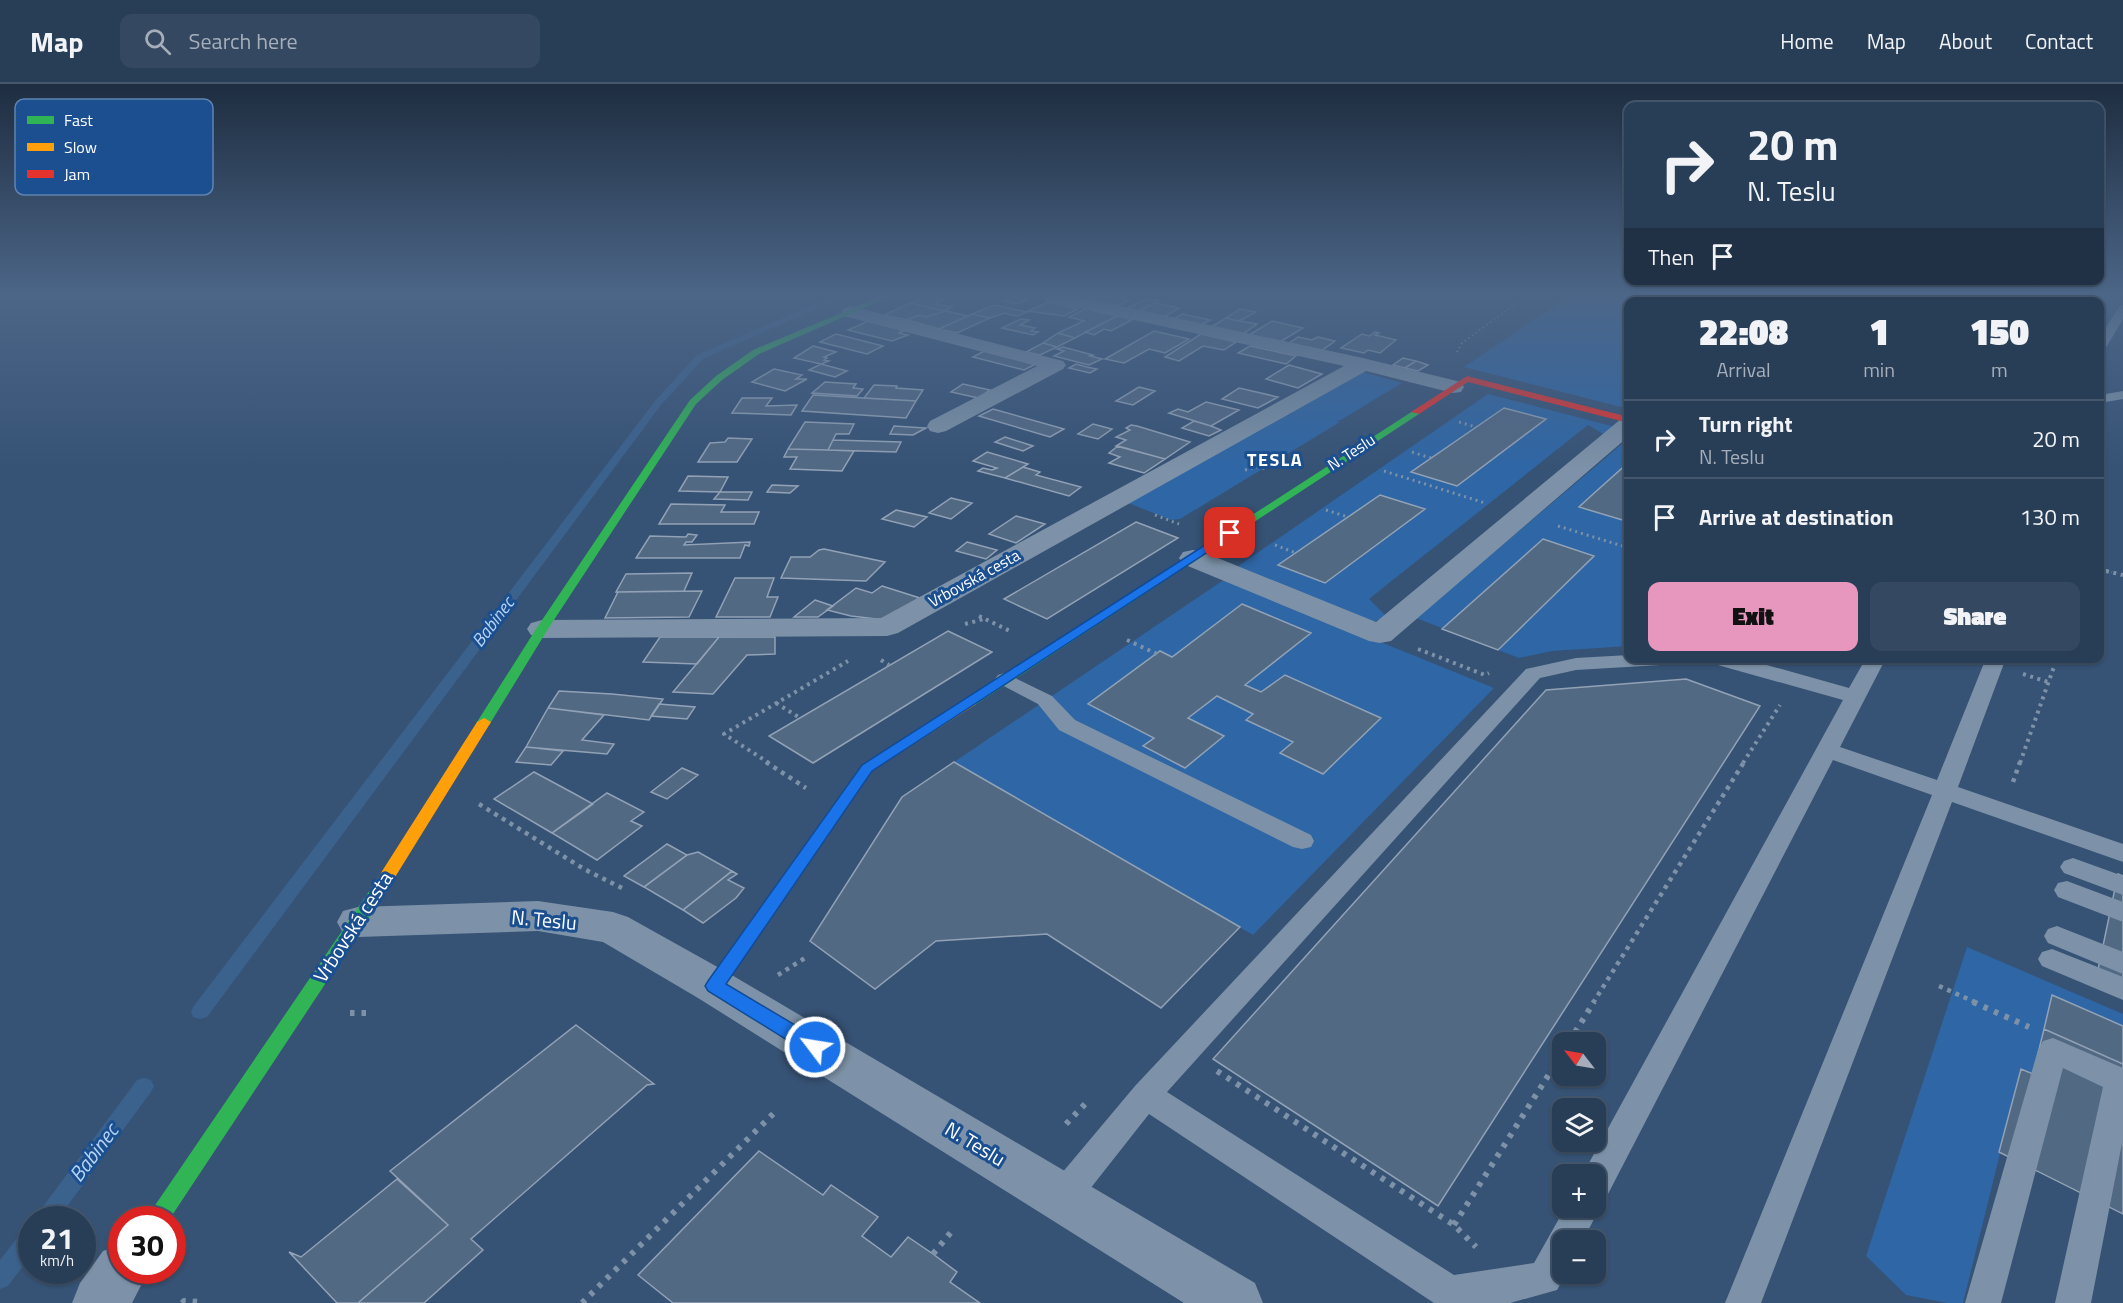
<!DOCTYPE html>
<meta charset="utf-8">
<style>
body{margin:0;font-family:"Titillium Web",sans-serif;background:#344961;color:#f1f3f6;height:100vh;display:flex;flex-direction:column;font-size:22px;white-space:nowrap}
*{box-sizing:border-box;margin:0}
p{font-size:20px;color:#a5aeba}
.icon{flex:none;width:33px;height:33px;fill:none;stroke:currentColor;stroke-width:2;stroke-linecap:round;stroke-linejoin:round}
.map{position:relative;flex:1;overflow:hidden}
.panel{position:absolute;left:1624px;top:213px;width:480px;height:366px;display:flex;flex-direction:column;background:#283e57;border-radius:12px;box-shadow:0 2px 4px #0004,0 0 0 2px #44576d}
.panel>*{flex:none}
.top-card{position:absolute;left:1624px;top:18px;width:480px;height:183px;border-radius:12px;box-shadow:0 2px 4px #0004,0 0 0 2px #44576d;background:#283e57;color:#f1f3f6;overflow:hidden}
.needle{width:39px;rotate:301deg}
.buttons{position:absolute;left:1552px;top:948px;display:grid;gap:12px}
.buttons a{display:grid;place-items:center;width:54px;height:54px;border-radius:12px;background:#283e57;box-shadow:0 2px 4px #0004,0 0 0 2px #44576d;font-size:30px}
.speed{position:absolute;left:18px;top:1122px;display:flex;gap:12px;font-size:30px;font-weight:700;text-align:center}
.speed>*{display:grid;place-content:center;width:78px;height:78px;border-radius:50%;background:#283e57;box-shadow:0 2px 4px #0004,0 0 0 2px #44576d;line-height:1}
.speed small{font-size:15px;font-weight:400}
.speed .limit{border:9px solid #d22;background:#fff;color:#111}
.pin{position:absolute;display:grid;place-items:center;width:51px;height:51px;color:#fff;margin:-26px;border-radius:12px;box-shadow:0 3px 9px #0006}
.me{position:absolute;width:66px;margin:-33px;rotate:301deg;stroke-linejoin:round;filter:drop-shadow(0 0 4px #0008)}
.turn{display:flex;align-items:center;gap:21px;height:126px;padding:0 24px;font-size:27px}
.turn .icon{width:78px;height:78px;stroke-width:2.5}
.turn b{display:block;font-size:42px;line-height:51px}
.then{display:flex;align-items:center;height:57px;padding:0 24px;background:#0003;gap:12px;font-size:22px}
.eta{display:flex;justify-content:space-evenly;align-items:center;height:102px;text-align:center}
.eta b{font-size:36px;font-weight:800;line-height:42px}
.action{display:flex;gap:12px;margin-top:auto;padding:12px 24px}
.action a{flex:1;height:69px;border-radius:12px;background:#e797bd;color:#111;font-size:24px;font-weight:800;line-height:69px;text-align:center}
.action a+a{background:#344961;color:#f1f3f6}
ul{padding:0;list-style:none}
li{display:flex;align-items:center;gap:18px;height:78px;padding:0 24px;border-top:2px solid #44576d}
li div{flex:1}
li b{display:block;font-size:22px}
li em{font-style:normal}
header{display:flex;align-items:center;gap:36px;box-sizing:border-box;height:84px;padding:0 30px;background:#283e57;border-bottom:2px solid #44576d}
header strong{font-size:28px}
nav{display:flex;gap:33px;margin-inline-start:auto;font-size:21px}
.search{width:420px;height:54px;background:#344961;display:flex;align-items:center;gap:15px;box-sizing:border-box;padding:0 21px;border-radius:12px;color:#a5aeba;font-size:22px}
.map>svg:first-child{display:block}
.green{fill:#2f66a5}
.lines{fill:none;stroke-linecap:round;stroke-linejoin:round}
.stream{fill:#3b618d;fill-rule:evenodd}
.building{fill:#526984;stroke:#92a2b6;stroke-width:1.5}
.path-far4{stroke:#7d92a8;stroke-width:2;stroke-dasharray:1.5 3;stroke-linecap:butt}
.path-far3{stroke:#7d92a8;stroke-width:3;stroke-dasharray:2 4;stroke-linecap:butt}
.path-far2{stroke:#7d92a8;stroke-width:4;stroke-dasharray:3 4.5;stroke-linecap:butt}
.path-far1{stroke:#7d92a8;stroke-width:4.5;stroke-dasharray:4 5;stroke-linecap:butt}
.path{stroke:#7d92a8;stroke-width:6;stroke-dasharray:4.5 7;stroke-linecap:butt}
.lane{fill:#7d92a8;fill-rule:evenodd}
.street{fill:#7d92a8;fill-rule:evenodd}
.fast{fill:#30b455;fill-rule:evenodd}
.slow{fill:#ff9f0a;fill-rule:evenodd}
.jam{fill:#e5322d;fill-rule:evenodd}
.route{fill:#1a73e8;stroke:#114b97;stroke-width:1.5}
.labels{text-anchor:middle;stroke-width:6;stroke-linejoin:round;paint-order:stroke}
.street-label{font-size:16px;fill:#fff;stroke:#1b4f8f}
.far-district-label{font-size:18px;font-weight:bold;letter-spacing:1.5px;fill:#fff;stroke:#1b4f8f}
.water-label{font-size:18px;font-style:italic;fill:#b5d3f5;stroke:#1b4f8f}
.near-street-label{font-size:20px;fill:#fff;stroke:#1b4f8f}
.near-water-label{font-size:21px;font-style:italic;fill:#b5d3f5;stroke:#1b4f8f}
.key{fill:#1b4f8f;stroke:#5f84b1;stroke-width:1.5}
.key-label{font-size:16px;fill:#fff}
</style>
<header>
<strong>Map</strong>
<div class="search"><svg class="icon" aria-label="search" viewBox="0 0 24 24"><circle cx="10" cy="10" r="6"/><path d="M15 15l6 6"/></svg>Search here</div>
<nav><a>Home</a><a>Map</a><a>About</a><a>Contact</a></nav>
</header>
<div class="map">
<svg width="2123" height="1219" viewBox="0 0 2123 1219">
<rect width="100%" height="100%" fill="#365274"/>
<path class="green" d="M1568 213H1741L1736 218H1629V325L1464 283Z
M1363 288 1402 299 1339 337 1332 335 1340 338 1180 435 1171 436 1126 418Z
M1488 310 1623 345 1612 355 1588 341 1369 515 1386 532 1374 538 1234 485Z
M1629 354V562L1552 567 1519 574 1416 534Z
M1225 495 1494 604 1253 851 954 678Z
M1967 863 2123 930V942L2052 911 2033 990 2021 985 1963 1219H1947L1906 1211 1866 1172Z"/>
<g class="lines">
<path class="stream" d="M832 213H842L703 275 661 321 207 933 200 935 193 933 191 928 193 923 655 317 697 271Z
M144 994 151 996 154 1002 151 1008 57 1136H33L137 996Z
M32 1142V1170L8 1202 0 1205V1176L24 1145Z"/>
</g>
<path class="building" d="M924 213 945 215 935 220 952 223 944 227 911 219Z
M1011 213H1019L1028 215 1017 220 1003 217Z
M1094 213H1124L1122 215 1129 216 1116 223 1086 217Z
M1993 213H2030L2054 218H1990Z
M1146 215 1158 217 1138 228 1126 225Z
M1048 218 1078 225 1064 232 1028 227Z
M911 219 944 227H946L926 233 919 231 907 236 884 231Z
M1154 219 1179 224 1164 233 1138 228Z
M994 221 1027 228 1017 232 1004 229 990 234 972 230Z
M1085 225 1117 232 1075 254 1058 249 1084 237 1069 233Z
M1240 225 1256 228 1239 237 1226 234Z
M946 227 968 232 939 245 907 236 919 231 926 233Z
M972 230 990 234 957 249 939 245Z
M1182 230 1210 236 1201 241 1174 235Z
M1117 232 1133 235 1111 247 1104 245 1094 251 1085 248Z
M1226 234 1239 237 1257 240 1243 250 1211 243Z
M1021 235 1029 236 1020 241 1035 244 1031 247 1038 248 1033 251 1002 244Z
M868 237 905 246 899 249 908 251 892 257 848 246Z
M1272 237 1303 244 1280 258 1249 251Z
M1154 247 1189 255 1165 269 1149 265 1124 279 1105 275Z
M1375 248 1379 249 1375 251 1396 256 1380 269 1368 266 1364 269 1341 264 1362 250 1369 252Z
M1058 249 1075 254 1057 263 1043 259Z
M836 250 883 262 867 270 820 258Z
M1201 250 1236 258 1224 266 1203 262 1179 277 1165 273Z
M1298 253 1312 256 1318 253 1335 257 1321 267 1288 260Z
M1043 259 1057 263 1040 271 1026 268Z
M813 262 836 268 824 273 827 274 824 276 829 277 821 280 794 274Z
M1250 262 1296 272 1286 280 1238 269Z
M1063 263 1093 271 1090 272 1102 275 1089 281 1054 272 1064 267 1057 265Z
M984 267 1036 280 1024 286 973 273Z
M1403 274 1416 277 1405 284 1393 281Z
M1416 277 1428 281 1418 287 1405 284Z
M821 280 847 287 835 293 809 286Z
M1076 280 1087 283 1097 285 1090 289 1069 284Z
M1289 281 1322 290 1298 304 1266 295Z
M774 285 802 291 796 295H807L785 307 752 298Z
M825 298 856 300 853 304 863 305 857 312 812 309Z
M963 300 990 306 978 314 951 308Z
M874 301 897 302 896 304 923 306 916 317 864 314Z
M1139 303 1155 307 1133 321 1116 317Z
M1239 304 1278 313 1258 324 1222 315Z
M813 311 864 314 916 317 906 334 802 327Z
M742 314H772L766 322 797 321 791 331 732 329Z
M1206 318 1239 326 1211 342 1169 329 1178 325 1188 328Z
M1504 324 1546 335 1457 402 1411 388Z
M993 325 1064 345 1050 353 979 332Z
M1194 337 1211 342 1221 346 1209 352 1182 344Z
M805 338 854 340 849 350H836L828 366 788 365Z
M1093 340 1112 345 1098 355 1078 350Z
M1131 341 1137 342 1190 358 1165 375 1116 362 1126 356 1116 353 1130 346 1126 344Z
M894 342 926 344 913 351 890 350Z
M1005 353 1033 362 1023 367 995 358Z
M728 354 752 355 737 378H698L710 359 725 358Z
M833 356 901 358 896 368 828 366Z
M1118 362 1165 375 1144 389 1109 379 1120 373 1109 369Z
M788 365 828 366 854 367 842 387 790 385 797 373H784Z
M987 368 1028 380 1005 394 978 387 983 384 992 386 997 384 973 377Z
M1629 378V438L1579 423 1592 411Z
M1023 383 1040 388 1036 391 1081 403 1069 412 1005 394Z
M688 392 728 393 720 408 679 407Z
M772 401 798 402 790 409 767 408Z
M720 408H752L748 416 714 415Z
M1380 411 1425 425 1325 499 1278 481Z
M951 414 972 419 951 435 929 429Z
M671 420 725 421 721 428H759L754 440H659Z
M896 426 927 433 914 443 882 435Z
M1016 432 1045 440 1016 459 989 450Z
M1136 438 1178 454 1047 535 1004 515Z
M688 450 697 451 692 458H686L684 461 750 458 749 462 745 461 740 474H636L650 452 686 453Z
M1543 455 1594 472 1498 566 1442 545Z
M967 458 997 466 986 475 956 467Z
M824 465 885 478 866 497 781 494 791 473H810L819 466Z
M692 489 684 507 616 508 626 490Z
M735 494H774L767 513H778L770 533H716Z
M882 502 920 514 885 536 851 532 827 526 856 504 872 509Z
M702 507 689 533 605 534 618 508Z
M815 516 833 522 818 533H794Z
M1242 520 1311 549 1245 601 1261 608 1285 591 1381 634 1323 690 1280 669 1293 658 1246 636 1253 630 1217 612 1188 634 1224 652 1185 684 1143 662 1154 654 1088 620 1160 567 1172 573Z
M948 547 992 568 813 679 769 652Z
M660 553H719L697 580 643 578Z
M719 553H775V570L747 571 713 610 673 608Z
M1686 595 1760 622 1438 1122 1213 975 1546 606Z
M559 607 612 610 663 615 649 636 548 624Z
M659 620 695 623 687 635 651 632Z
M548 624 604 631 582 656 614 660 607 670 526 663Z
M526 663 563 667 551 681 516 678Z
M954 678 999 704 1240 843 1161 924 1047 850 936 857 875 905 810 857 902 713Z
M682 684 698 691 667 715 651 708Z
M534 688 573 709 593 720 552 749 494 715Z
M607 709 644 728 631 737 642 742 597 776 552 749Z
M667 760 687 771 644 803 624 792Z
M698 768 732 787 683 826 644 803 687 771Z
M732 787 737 790 728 796 744 804 736 814 703 839 683 826Z
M2118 790 2123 792V912L2095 900Z
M2052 911 2123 942V980L2044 945Z
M576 941 654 1000 647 1001 471 1155 483 1166 424 1219H358L448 1141 390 1087Z
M2044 945 2123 980V1130L1999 1068 2021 985 2033 990Z
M759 1067 823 1111 831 1101 878 1133 862 1152 891 1173 908 1153 933 1170 957 1188 950 1198 980 1219H673L638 1191Z
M397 1095 448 1141 358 1219H337L289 1168 301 1173Z"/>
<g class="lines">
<path class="path-far4" d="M1457 268 1462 259 1514 221 1521 213"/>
<path class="path-far3" d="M1459 338 1476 343
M1412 368 1431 374
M1245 386 1256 383 1268 385
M1384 387 1485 419
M1326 426 1348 433
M1155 431 1179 440
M1558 442 1629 464
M1275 461 1296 469
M2100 485 2112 488"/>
<path class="path-far2" d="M2106 487 2123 491
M979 532 1012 548
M965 540 984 535
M1127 556 1157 570
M1418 565 1485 591 1489 589
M881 576 889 581
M2023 590 2048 598
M776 619 800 634
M769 679 724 650 848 577
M1743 679 1780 621
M2020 679 2057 574"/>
<path class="path-far1" d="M766 678 806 704
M2013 698 2020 678
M479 720 584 785 622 804
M778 891 805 874
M1939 902 1977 919
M1593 919 1744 678"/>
<path class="path" d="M1973 918 2029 943
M350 929H370
M1569 958 1594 918
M1217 987 1454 1141 1476 1163
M1066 1040 1088 1017
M1454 1141 1563 968
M933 1170 952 1147
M182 1219 184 1217 204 1218
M582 1219 774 1029"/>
<path class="lane" d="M1843 213H1856L1852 218H1840Z
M2069 213H2093L2105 218 2100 221V218H2080Z
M2123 221V235L2104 267 2100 268V253L2119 223Z
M2123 307V315L2100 319V311Z
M1629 571V574H1688L1685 578 1678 580 1576 586 1540 594 1167 1008 1454 1191 1534 1179 1565 1124H1596V1116L1600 1124 1583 1156H1563V1190H1566L1557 1206 1510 1219H1434L1149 1030 1075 1124 1063 1128 1051 1124 1046 1113 1051 1102 1135 1002 1526 585 1576 574Z
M1704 574H1742L1849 604 1866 574H1886L1840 663 1937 696 1986 574H2006L1958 703 2123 760V778L1952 718 1761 1219H1725L1932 711 1833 676 1608 1110 1596 1114V1090H1583L1584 1088 1843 616 1707 578Z
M1005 589 1052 612 1075 636 1311 751 1314 757 1311 763 1302 765 1293 763 1059 646 1038 620 998 599 995 595 998 591Z
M2073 774 2123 792V811L2064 789 2060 783 2064 777Z
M2067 797 2123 818V838L2058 813 2054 806 2058 799Z
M2057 842 2123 868V890L2048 859 2044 852 2048 845Z
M2052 865 2123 893V916L2042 882 2038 875 2042 868Z
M2053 954 2123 984V1054L2091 1219H2055L2103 1003 2063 984 2001 1219H1965L2038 966 2043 957Z"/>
<path class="street" d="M1043 213H1079L1363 274 1461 298 1464 303 1461 308 1453 309 1366 287 898 549 887 552 542 554 531 551 527 545 531 539 542 536 881 534 1344 282 1052 218 1046 217Z
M851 222 1063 277 1066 281 1063 285 946 347 938 349 930 347 927 342 930 337 1037 282 844 232 842 228 844 224Z
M1629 333V352L1391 557 1380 559 1369 557 1183 480 1179 474 1183 468 1193 466 1203 468 1376 538 1621 335Z
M538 817 613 828 628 833 730 890 1255 1199 1263 1219H1184L698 914 603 858 538 847 358 853 343 849 337 838 343 827 358 823Z
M122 1160V1186H149L132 1219H72L80 1199 103 1167Z"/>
<path class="fast" d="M879 213H889L759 270 722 296 696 320 548 545 491 638 489 641H479L477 638 536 545 690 316 716 292 753 266Z
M1416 325 1421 328 1419 330 975 621 970 622 963 618Z
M378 801 384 803 386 807 384 811 169 1136H145L372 803Z"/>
<path class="slow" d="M970 614 977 618 975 621 872 687 720 907 714 909 708 907 705 902 708 897 862 681Z
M484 634 491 638 384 811 378 813 372 811 370 807 372 803 477 638Z"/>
<path class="jam" d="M1467 292 1629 333V339L1468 298 1419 330 1411 328Z"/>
</g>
<linearGradient id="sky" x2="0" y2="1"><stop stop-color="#1e2d40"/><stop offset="0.55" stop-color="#4c6688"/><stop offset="1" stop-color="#4c6688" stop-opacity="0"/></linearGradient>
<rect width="2123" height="384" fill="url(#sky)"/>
<path class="route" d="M1230 445 1236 449 1234 451 872 687 726 900 822 957 825 963 822 969 815 971 808 969 708 907 705 902 708 897 862 681Z"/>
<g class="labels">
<g class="street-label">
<text transform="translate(1351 368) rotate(-33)" y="6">N. Teslu</text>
<text transform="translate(974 494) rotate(-29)" y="6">Vrbovská cesta</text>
</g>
<g class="far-district-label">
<text x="1275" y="382">TESLA</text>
</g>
<g class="water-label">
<text transform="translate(493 538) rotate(-53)" y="6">Babinec</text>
</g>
<g class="near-street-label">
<text transform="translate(544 836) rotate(5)" y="7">N. Teslu</text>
<text transform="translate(353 843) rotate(-57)" y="7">Vrbovská cesta</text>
<text transform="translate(975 1060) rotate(31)" y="7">N. Teslu</text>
</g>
<g class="near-water-label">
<text transform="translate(94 1069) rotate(-53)" y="7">Babinec</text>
</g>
</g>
<rect x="15" y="15" width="198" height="96" rx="9" class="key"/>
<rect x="27" y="32" width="27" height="8" fill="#30b455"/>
<rect x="27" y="59" width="27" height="8" fill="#ff9f0a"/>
<rect x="27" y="86" width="27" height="8" fill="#e5322d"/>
<g class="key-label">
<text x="64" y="42">Fast</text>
<text x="64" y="69">Slow</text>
<text x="64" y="96">Jam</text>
</g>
</svg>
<div class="buttons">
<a><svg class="needle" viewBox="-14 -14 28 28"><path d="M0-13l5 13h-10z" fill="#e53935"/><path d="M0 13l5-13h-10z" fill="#a5aeba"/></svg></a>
<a><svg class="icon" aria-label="layers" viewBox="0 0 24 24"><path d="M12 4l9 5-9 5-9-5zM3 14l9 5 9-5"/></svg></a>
<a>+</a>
<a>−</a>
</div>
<div class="speed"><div>21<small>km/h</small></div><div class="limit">30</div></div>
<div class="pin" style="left:1230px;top:449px;background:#d93025"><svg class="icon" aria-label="arrive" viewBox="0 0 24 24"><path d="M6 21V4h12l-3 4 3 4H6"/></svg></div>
<svg class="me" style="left:815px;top:963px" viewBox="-20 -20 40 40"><circle r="17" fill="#1a73e8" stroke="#fff" stroke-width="3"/><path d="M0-11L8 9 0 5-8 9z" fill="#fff"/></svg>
<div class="top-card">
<div class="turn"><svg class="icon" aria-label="right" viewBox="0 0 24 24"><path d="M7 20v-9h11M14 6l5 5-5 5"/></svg><div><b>20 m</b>N. Teslu</div></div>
<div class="then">Then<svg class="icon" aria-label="arrive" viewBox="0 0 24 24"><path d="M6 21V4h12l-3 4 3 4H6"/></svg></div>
</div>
<section class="panel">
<div class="eta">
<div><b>22:08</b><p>Arrival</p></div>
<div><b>1</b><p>min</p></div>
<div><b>150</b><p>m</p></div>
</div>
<ul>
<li><svg class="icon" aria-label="right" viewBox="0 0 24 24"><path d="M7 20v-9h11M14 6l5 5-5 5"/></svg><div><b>Turn right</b><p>N. Teslu</p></div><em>20 m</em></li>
<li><svg class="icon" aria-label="arrive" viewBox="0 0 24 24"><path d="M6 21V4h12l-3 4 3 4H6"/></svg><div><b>Arrive at destination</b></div><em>130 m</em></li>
</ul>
<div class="action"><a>Exit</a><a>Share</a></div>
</section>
</div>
